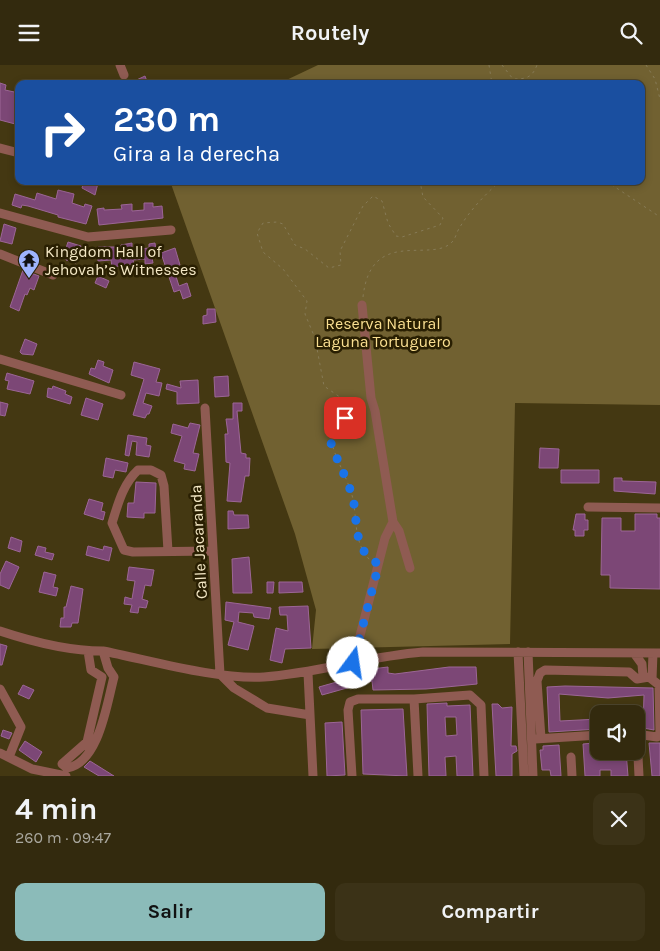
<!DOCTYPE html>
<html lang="es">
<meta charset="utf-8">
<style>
body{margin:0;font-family:Karla,sans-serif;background:#3b3217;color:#f1f3f6;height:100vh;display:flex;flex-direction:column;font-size:19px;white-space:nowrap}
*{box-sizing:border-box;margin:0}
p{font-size:16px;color:#a9a79e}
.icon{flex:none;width:28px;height:28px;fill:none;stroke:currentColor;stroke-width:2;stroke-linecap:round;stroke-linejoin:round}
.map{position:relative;height:711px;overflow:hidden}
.drawer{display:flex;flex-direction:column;background:#332a0e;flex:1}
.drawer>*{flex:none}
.guide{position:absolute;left:15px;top:15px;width:630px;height:105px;border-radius:10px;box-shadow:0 2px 8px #0003,0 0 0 1px #4e462e;background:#1a4fa0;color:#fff;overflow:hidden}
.fabs{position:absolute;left:590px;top:640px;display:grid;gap:10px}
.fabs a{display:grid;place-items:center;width:55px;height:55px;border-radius:10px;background:#332a0e;box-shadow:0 2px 8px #0003,0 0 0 1px #4e462e;font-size:25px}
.pin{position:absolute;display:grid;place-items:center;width:42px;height:42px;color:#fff;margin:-21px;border-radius:10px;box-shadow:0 2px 8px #0006}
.me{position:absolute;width:55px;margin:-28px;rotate:14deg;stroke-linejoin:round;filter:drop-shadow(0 0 4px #0008)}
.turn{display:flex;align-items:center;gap:18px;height:105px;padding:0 15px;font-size:22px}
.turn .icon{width:65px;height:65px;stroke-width:2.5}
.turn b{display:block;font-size:35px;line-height:42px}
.round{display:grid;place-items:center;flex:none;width:52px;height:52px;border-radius:10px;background:#3b3217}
.summary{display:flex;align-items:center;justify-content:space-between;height:85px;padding:0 15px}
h1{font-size:30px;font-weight:700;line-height:38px}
.button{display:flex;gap:10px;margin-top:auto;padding:10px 15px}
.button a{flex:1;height:58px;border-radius:10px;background:#8bbbb9;color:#111;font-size:20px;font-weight:700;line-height:58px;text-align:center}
.button a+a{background:#3b3217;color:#f1f3f6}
header{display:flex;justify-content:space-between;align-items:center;height:65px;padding:0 15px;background:#332a0e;font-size:22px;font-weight:700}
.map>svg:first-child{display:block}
.green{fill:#716131}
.building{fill:#7c4776;stroke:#9c6696;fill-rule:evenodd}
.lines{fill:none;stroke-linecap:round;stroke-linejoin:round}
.path{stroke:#877b57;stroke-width:1;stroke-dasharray:2.5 4;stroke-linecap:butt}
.minor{stroke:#8f5b52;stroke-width:9}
.route{stroke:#1a73e8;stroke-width:9;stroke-dasharray:0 16.2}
.labels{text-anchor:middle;stroke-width:5;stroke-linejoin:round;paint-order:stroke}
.poi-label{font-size:16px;fill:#f4e8c5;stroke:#291f02;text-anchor:start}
.park-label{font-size:16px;fill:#fadf91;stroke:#291f02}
.street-label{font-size:16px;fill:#f4e8c5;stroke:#291f02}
</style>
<header><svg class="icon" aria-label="menu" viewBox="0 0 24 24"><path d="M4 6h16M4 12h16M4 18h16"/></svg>Routely<svg class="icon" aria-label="search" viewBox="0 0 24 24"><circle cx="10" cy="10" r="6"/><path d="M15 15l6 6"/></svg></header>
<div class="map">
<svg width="660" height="711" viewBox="0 0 660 711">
<rect width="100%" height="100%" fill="#443812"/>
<path class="green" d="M318 0H660V340L515 338 510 579 312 584 316 545 295 469 170 116H641V19H278Z"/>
<path class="building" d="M145 11 148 19H128Z
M0 18 6 20 5 25 19 28V60L0 55Z
M84 116 98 118 95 130 82 123Z
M58 125 74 129 72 138 84 142 85 139 92 141 86 159 58 152V150L28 141 22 140 21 143 12 140 15 129 35 135 37 128 56 134Z
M144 138H153V142L162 141 163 153 99 160 97 144 104 143V145L122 144 121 140 132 139V146L144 145Z
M4 159 16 163 12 179 0 176Z
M68 177 81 181 76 198 66 195 68 187 65 186Z
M132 178V185L149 183V179L155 178 157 192 152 193 153 198 145 199V194L133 195 134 199 112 202 111 195 98 196V182H121V180Z
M175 183 180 200 173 202 179 221 187 218 191 231 183 234 180 225 174 227 161 188Z
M23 205 39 211 34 225 30 223 27 230 25 229 19 246 10 242Z
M98 211 109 216 106 223 95 218Z
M207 244H215L216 257 203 259V251L207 250Z
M25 274 37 279 33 290 22 289 20 287Z
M98 295 104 297 103 301 113 305 109 318 89 309 91 303 95 304Z
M134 297 160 304 156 317 162 318 159 331 146 328 143 338 152 341 149 349H147L145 353 133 350 144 314 131 310Z
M7 308 34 316 30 329 7 324 9 316 5 315Z
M228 311 229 331 215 332 214 312Z
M198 315 199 338 177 339V327L166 324 167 319 181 323 180 316Z
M53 321 66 326 65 329 72 332 70 339 47 332 48 323 52 324Z
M86 333 103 339 98 355 81 350Z
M0 337 8 339 5 351 0 350Z
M233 338H242V346H237L241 388 246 389V393H250L249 411H245L241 437 227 436 230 398 226 397 225 369H228L226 354H233Z
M190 358 200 360 193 388 199 389 195 406 184 404 185 399 174 396 182 371 171 368 173 359 188 363Z
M128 370 147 373 146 380 151 381 149 392 136 390 137 377 132 376 129 391 125 390Z
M540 383 559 384 558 403H539Z
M106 393 128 398 126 407 115 405 113 413 103 411Z
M561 405H599V418H561Z
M614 413H622V416L656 417 655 429 614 426Z
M136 417 156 418 155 448H144V453L127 452 128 438H134Z
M89 434 103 438 101 446 105 447 103 455 84 449Z
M228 446H233L234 450H248L249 463 228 464Z
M576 449H585V455H588V465H584V471H575V465H573Z
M635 449H657V453H660V524L610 523V510H601L602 453H621V466H635Z
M11 472 22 476 20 487 8 483Z
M38 481 46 483 45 487 54 489 52 495 35 490Z
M88 481 103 485 104 481 112 483 109 496 86 490Z
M249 492 252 528H233L232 494Z
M6 496 19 502 9 524 0 520V509Z
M129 502 154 505 151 521 145 520 142 534 148 536 146 543 139 542 138 548 130 547 132 540 124 539 125 532 132 534 135 516 127 515Z
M44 507 56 510 53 522 58 523 56 531 39 527Z
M267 517H274L273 528H267Z
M279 517H302L303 527 279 528Z
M71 521 83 524 78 558H72L71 562H60L61 553H64V542H66Z
M226 537 271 543 269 554 254 552 253 548 239 547 238 557 254 561 248 585 228 580 234 557 225 555Z
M308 541 311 583 285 584 282 598 270 595 276 563 288 566 287 550H280L279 542Z
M0 579 7 581 2 600H0Z
M388 602V608L395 609 449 602H476L477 619 426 624 373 625 372 616 322 630 319 622 372 607 371 604Z
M23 620 34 625 29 634 18 629Z
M565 621 653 623 654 665 643 663 644 630 608 633 559 629 560 656 599 654V664L549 667 547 622Z
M447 638V641L470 640 473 711H457L456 691 445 692 446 711H429L427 639ZM445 652H456L457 670 446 671Z
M492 639H498L502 643 512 642 511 681H516L517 686 512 689V711H496Z
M403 644 407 711 363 709 361 645Z
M342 657 345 710 327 711 325 658Z
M3 665 12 668 9 674 1 671Z
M25 676 42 687 36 697 19 685Z
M594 678V682H599V686H626L628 711H611V705H600V711H585L583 679Z
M649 678H660V711H652Z
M559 680 561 711H551L550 705H542L540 685H543V681Z
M90 696 114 711H99L84 702Z"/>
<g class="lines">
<path class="path" d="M489 0 492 19
M502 0 513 14C526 14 532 13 537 0
M646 0 655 14 660 34
M606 116 660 152
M363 232C371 160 433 200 453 176 456 172 457 166 460 162 470 145 485 130 500 116
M366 345 336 358 330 368C332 389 346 409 352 430 358 452 352 478 371 496
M360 346 324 321 315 273 305 249 307 236 283 204 263 187 257 168 263 158 277 157 283 159 295 180 305 184 329 203 341 200 340 186 363 141 373 131 382 136 388 158 396 171 402 172 440 160 443 153 423 132 420 116"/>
<path class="minor" d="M120 0 124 10
M0 83 19 88
M0 148 88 172 171 165
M0 189 53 210
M0 294 121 330
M205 343 220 609 234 623 267 643 310 650
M588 442 660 443
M393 457 399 466 410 503
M168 486 164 421 161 410 151 405H138C123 419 118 439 112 458L124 485 133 487 213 486
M0 566C33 577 68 586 103 586 149 595 218 615 264 612 318 608 369 591 423 587L660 588
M88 586 91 605 102 612 87 677 62 699 67 703C99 698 107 638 114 612L108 603 103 586
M518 587 524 711
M528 587 533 711
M634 588 642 599 643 612
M353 598 385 473 393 457 375 346 371 333 362 240
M308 608 313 711
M652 614 653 588
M0 624 21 662 9 692
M414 634 418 711
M541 673 537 616 540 608 545 605 629 607 637 614 649 612 659 620 660 668 657 672 636 669
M535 674 599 670
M0 688 32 704 66 711
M638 691 639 711
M571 692 572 711
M352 711 348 645 350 637 358 634H414L470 630 481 640 484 711"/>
</g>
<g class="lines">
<path class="route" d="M345 353C335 358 329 364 330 375 336 394 346 411 352 430 359 454 351 486 379 499L353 598"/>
</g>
<defs>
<g id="temple-pin" transform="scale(1.125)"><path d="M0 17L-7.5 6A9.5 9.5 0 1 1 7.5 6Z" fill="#9eb4fd" stroke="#291f02"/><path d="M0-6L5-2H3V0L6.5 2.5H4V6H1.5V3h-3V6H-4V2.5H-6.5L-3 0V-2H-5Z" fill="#111"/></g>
</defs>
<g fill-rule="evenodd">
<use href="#temple-pin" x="29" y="195"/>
</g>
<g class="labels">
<g class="poi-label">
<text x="45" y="192">Kingdom Hall of<tspan x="45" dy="18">Jehovah’s Witnesses</tspan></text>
</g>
<g class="park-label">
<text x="383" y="264">Reserva Natural<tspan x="383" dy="18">Laguna Tortuguero</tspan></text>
</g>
<g class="street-label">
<text transform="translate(198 477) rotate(-93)" y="6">Calle Jacaranda</text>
</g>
</g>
</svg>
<div class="fabs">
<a><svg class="icon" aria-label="sound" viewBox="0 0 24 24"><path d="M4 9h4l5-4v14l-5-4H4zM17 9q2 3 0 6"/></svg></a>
</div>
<div class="pin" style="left:345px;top:353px;background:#d93025"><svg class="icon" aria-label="arrive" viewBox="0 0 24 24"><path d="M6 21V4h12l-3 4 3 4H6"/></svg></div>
<svg class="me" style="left:353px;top:598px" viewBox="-20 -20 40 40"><circle r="19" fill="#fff"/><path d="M0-13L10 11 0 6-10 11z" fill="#1a73e8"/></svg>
<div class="guide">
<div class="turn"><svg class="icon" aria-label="right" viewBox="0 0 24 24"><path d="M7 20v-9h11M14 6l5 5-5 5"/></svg><div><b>230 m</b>Gira a la derecha</div></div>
</div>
</div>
<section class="drawer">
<div class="summary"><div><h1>4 min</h1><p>260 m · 09:47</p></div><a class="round"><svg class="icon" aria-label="close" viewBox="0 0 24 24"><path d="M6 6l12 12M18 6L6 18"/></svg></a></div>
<div class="button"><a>Salir</a><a>Compartir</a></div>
</section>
